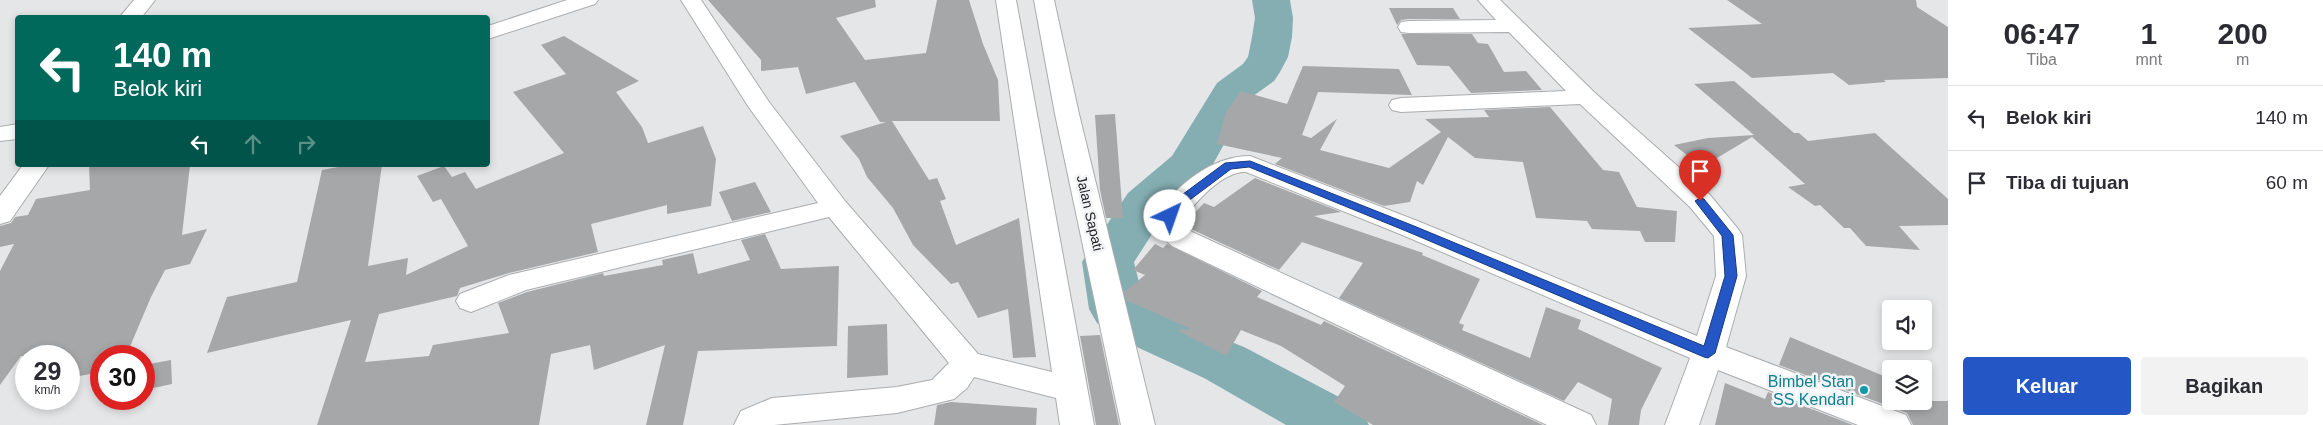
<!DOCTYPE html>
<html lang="id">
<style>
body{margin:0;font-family:Helvetica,sans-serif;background:#f2f2f3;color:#2b2b33;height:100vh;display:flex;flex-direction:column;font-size:19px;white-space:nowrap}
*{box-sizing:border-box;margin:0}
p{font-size:16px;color:#7c7c81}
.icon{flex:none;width:28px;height:28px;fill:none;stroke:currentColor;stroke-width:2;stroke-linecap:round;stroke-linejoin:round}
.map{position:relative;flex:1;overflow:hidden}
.details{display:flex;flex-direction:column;background:#fff;width:375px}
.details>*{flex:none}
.top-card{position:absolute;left:15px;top:15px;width:475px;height:152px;border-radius:5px;box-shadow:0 2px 8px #0003;background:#00695c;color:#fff;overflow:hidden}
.buttons{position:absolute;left:1882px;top:300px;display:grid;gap:10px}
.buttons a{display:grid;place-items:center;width:50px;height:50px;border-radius:5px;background:#fff;box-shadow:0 2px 8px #0003;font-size:25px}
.speed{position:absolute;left:15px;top:345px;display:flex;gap:10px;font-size:25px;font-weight:700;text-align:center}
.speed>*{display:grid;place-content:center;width:65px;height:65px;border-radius:50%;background:#fff;box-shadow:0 2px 8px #0003;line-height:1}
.speed small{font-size:12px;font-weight:400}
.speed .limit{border:8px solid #d22;background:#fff;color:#111}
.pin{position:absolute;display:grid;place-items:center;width:42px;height:42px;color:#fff;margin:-51px -21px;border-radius:50% 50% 50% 0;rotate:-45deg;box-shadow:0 0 5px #0007}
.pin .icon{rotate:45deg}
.me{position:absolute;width:55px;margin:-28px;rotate:42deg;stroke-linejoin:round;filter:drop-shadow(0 0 4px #0008)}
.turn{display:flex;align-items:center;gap:18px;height:105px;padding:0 15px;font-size:22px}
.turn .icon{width:65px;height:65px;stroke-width:2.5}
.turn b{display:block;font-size:35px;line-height:42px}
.lanes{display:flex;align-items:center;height:48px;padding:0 15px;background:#0003;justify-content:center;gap:25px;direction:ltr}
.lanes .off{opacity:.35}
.eta{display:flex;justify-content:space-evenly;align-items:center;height:85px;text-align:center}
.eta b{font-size:30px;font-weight:600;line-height:35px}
.cta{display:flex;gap:10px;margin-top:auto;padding:10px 15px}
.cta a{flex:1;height:58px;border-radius:5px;background:#2457c5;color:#fff;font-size:20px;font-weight:600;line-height:58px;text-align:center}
.cta a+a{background:#f2f2f3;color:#2b2b33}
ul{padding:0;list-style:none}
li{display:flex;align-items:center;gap:15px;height:65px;padding:0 15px;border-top:1px solid #e1e1e2}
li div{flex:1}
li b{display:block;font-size:19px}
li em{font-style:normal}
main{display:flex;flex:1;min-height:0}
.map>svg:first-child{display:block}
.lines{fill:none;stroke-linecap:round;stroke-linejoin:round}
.river{fill:#84aeb1;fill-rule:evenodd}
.building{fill:#a6a7a9}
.minor-casing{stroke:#abacae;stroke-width:2}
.trunk-casing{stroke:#abacae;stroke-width:2}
.minor{fill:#fff;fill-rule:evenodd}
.trunk{fill:#fff;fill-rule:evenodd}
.route{fill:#2457c5;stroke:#173980}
.culture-dot{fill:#0f9aa8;stroke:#f2f3f6;stroke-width:2}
.labels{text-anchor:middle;stroke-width:5;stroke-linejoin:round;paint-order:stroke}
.street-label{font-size:14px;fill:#222223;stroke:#f2f3f6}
.near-culture-label{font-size:16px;fill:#0d838f;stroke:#f2f3f6;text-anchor:end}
</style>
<main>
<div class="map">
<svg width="1948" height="425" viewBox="0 0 1948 425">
<rect width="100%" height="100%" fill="#e5e6e8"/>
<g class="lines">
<path class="river" d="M1252 0H1290L1293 18 1292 37 1288 57 1280 72 1274 81 1249 99 1207 175 1165 214 1134 262 1143 299 1179 320 1246 348 1360 408 1369 425H1286L1204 378 1139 348 1097 323 1089 309 1082 262 1128 193 1172 156 1217 83 1243 64 1248 57 1252 37 1255 18Z"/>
</g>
<path class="building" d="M708 0H875L876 7 836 18 865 60 926 53 937 0H969L983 44 998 80 1000 121H892L929 180 937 178 946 199 940 201 956 245 1019 218 1036 357 1013 358 1008 309 978 318 958 282 951 284 913 245 893 208 867 177 859 159 840 136 886 122H880L855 82 806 94 798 67 761 71V60Z
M1727 0H1916L1917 7 1948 27V78L1884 80 1886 82 1849 85 1833 73 1752 78 1688 28 1762 24Z
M1389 8H1453L1460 19H1409L1401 20 1397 25Z
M1401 34H1472L1478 43 1488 44 1504 72 1526 71 1542 90 1471 93 1449 66 1417 65Z
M564 36 639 81 616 92 642 127 648 143 703 126 716 159 711 206 667 214V205L591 224 598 252 509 273 460 288 457 296 379 314 365 362 429 356 433 345 509 333 498 303 527 292 603 273 604 276 663 265 662 260 693 253 698 274 750 260 741 240 765 234 781 269 839 266 837 346 698 351 683 425H646L665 345 594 370 590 345 551 354 539 425H317L351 320 207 353 227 297 297 282 322 170 349 165H382L368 266 408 258 406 275 468 246 441 199 433 202 417 176 444 166 452 177 465 172 476 189 564 153 513 92 566 74 541 45Z
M1303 66 1399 69 1412 95 1318 92 1302 135 1311 138 1337 119 1320 150 1389 168 1441 132 1425 119 1489 117 1484 110 1550 107 1603 170 1619 172 1637 207 1677 211 1675 242H1645L1640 231 1592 229 1587 221 1536 218 1523 162 1475 158 1448 137 1423 185 1417 181 1410 202 1384 206 1275 164 1282 158 1217 144 1226 112 1241 91 1287 104Z
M1734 81 1794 133H1799L1808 141 1875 133 1948 199V225L1899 226 1920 250 1866 246 1850 228H1844L1820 205 1815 206 1788 187 1805 184 1752 137 1702 167 1674 145 1708 138 1754 135 1694 84Z
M1115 114 1123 218H1106L1100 190 1095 115Z
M89 165H190L182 235 207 229 190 264 165 270 151 297 126 356H101V372L69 378V356H21L0 385V271L14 244 0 247V226L11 223 15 217 28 215 36 199 90 190Z
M1255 178 1341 212 1314 216 1423 253 1422 255 1480 279 1459 323 1464 325 1462 330 1530 358 1546 307 1581 320 1578 329 1662 368 1641 410 1639 425H1608L1612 399 1578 382 1564 401 1339 298 1363 263 1302 242 1279 270 1193 230 1187 225 1186 222 1204 203 1214 207Z
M755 182 771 212 732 221 719 192Z
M1155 244 1163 248 1167 244 1262 291 1257 297 1321 325 1324 321 1543 425H1373L1334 402 1345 386 1281 346 1241 330 1226 356 1177 330 1191 329 1126 300 1124 292 1145 275 1133 270Z
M887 324 888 375 847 378 848 326Z
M1100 335 1119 425H1096L1080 336Z
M1790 337 1891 379V401H1948V425H1913L1907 413 1779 365Z
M171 360 172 384 144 390V365Z
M1725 383 1765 399 1768 392 1853 425H1715Z
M951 402 1037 408 1036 425H934L937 405Z"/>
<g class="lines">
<g class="minor-casing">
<path id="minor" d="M134 0H155L141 18H119Z
M681 0H701L769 102 845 201 978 354 1052 372 996 0H1016L1094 425H1060L1056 398 974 377 967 388 954 399 897 413 774 425H734L741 411 772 398 897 387 932 380 949 363 829 217 526 290 471 312 460 308 456 301 460 294 509 275 818 203 748 106Z
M1034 0H1054L1079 114 1155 425H1121L1055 114Z
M1478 0H1500L1594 92 1710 195 1738 229 1742 235 1746 276 1726 347 1906 415 1911 425H1858L1718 370 1699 425H1665L1690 358 1400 234 1246 172C1223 171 1198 200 1184 217L1185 226 1192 232 1591 415 1596 425H1547L1172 246C1160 235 1157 232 1156 216 1176 185 1212 156 1250 156L1420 222 1697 336 1716 276 1714 236 1690 207 1580 104 1401 112 1392 110 1389 105 1392 100 1401 98 1566 91 1509 32 1409 33 1401 32 1398 27 1401 22 1409 21 1496 20Z
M23 165H49L10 221 0 224V196Z"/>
</g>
<g class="trunk-casing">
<path id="trunk" d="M567 0H598L595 4 488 39V26Z
M18 124V139L0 141V127Z"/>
</g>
<use href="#minor" class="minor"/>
<use href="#trunk" class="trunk"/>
</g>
<path class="route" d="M1250 161 1414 226 1704 346 1725 276 1722 236 1695 201 1700 198 1704 199 1733 235 1737 276 1715 353 1708 358 1704 357 1406 231 1249 167 1231 169 1183 205 1174 218H1166L1164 216 1175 200 1225 163Z"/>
<circle class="culture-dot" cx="1864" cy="390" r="5"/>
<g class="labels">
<g class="street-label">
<text transform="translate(1090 213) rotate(77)" y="5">Jalan Sapati</text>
</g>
<g class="near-culture-label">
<text x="1854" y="387">Bimbel Stan<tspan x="1854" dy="18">SS Kendari</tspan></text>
</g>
</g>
</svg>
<div class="buttons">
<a><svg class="icon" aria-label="sound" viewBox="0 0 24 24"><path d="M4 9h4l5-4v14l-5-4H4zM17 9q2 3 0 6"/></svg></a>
<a><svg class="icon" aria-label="layers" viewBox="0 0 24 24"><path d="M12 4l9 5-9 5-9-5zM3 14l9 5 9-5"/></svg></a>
</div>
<div class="speed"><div>29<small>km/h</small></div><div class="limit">30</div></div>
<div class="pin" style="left:1700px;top:201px;background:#d93025"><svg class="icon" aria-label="arrive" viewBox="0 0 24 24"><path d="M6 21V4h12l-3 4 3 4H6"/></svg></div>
<svg class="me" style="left:1170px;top:216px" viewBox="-20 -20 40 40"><circle r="19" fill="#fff"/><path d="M0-13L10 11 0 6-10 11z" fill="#2457c5"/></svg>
<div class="top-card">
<div class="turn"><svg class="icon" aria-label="left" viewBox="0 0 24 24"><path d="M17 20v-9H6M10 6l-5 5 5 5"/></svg><div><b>140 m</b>Belok kiri</div></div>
<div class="lanes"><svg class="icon" aria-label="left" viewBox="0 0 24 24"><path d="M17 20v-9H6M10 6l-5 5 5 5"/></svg><svg class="icon off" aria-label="ahead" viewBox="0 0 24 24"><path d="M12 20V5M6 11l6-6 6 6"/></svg><svg class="icon off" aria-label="right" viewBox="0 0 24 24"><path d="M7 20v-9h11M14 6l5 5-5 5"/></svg></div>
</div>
</div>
<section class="details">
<div class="eta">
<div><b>06:47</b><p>Tiba</p></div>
<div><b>1</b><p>mnt</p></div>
<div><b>200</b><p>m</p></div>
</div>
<ul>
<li><svg class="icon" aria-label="left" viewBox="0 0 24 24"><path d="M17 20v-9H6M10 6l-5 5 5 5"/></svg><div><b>Belok kiri</b></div><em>140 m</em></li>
<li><svg class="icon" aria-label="arrive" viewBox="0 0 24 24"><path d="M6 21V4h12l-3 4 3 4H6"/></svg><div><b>Tiba di tujuan</b></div><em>60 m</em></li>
</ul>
<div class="cta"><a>Keluar</a><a>Bagikan</a></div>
</section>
</main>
